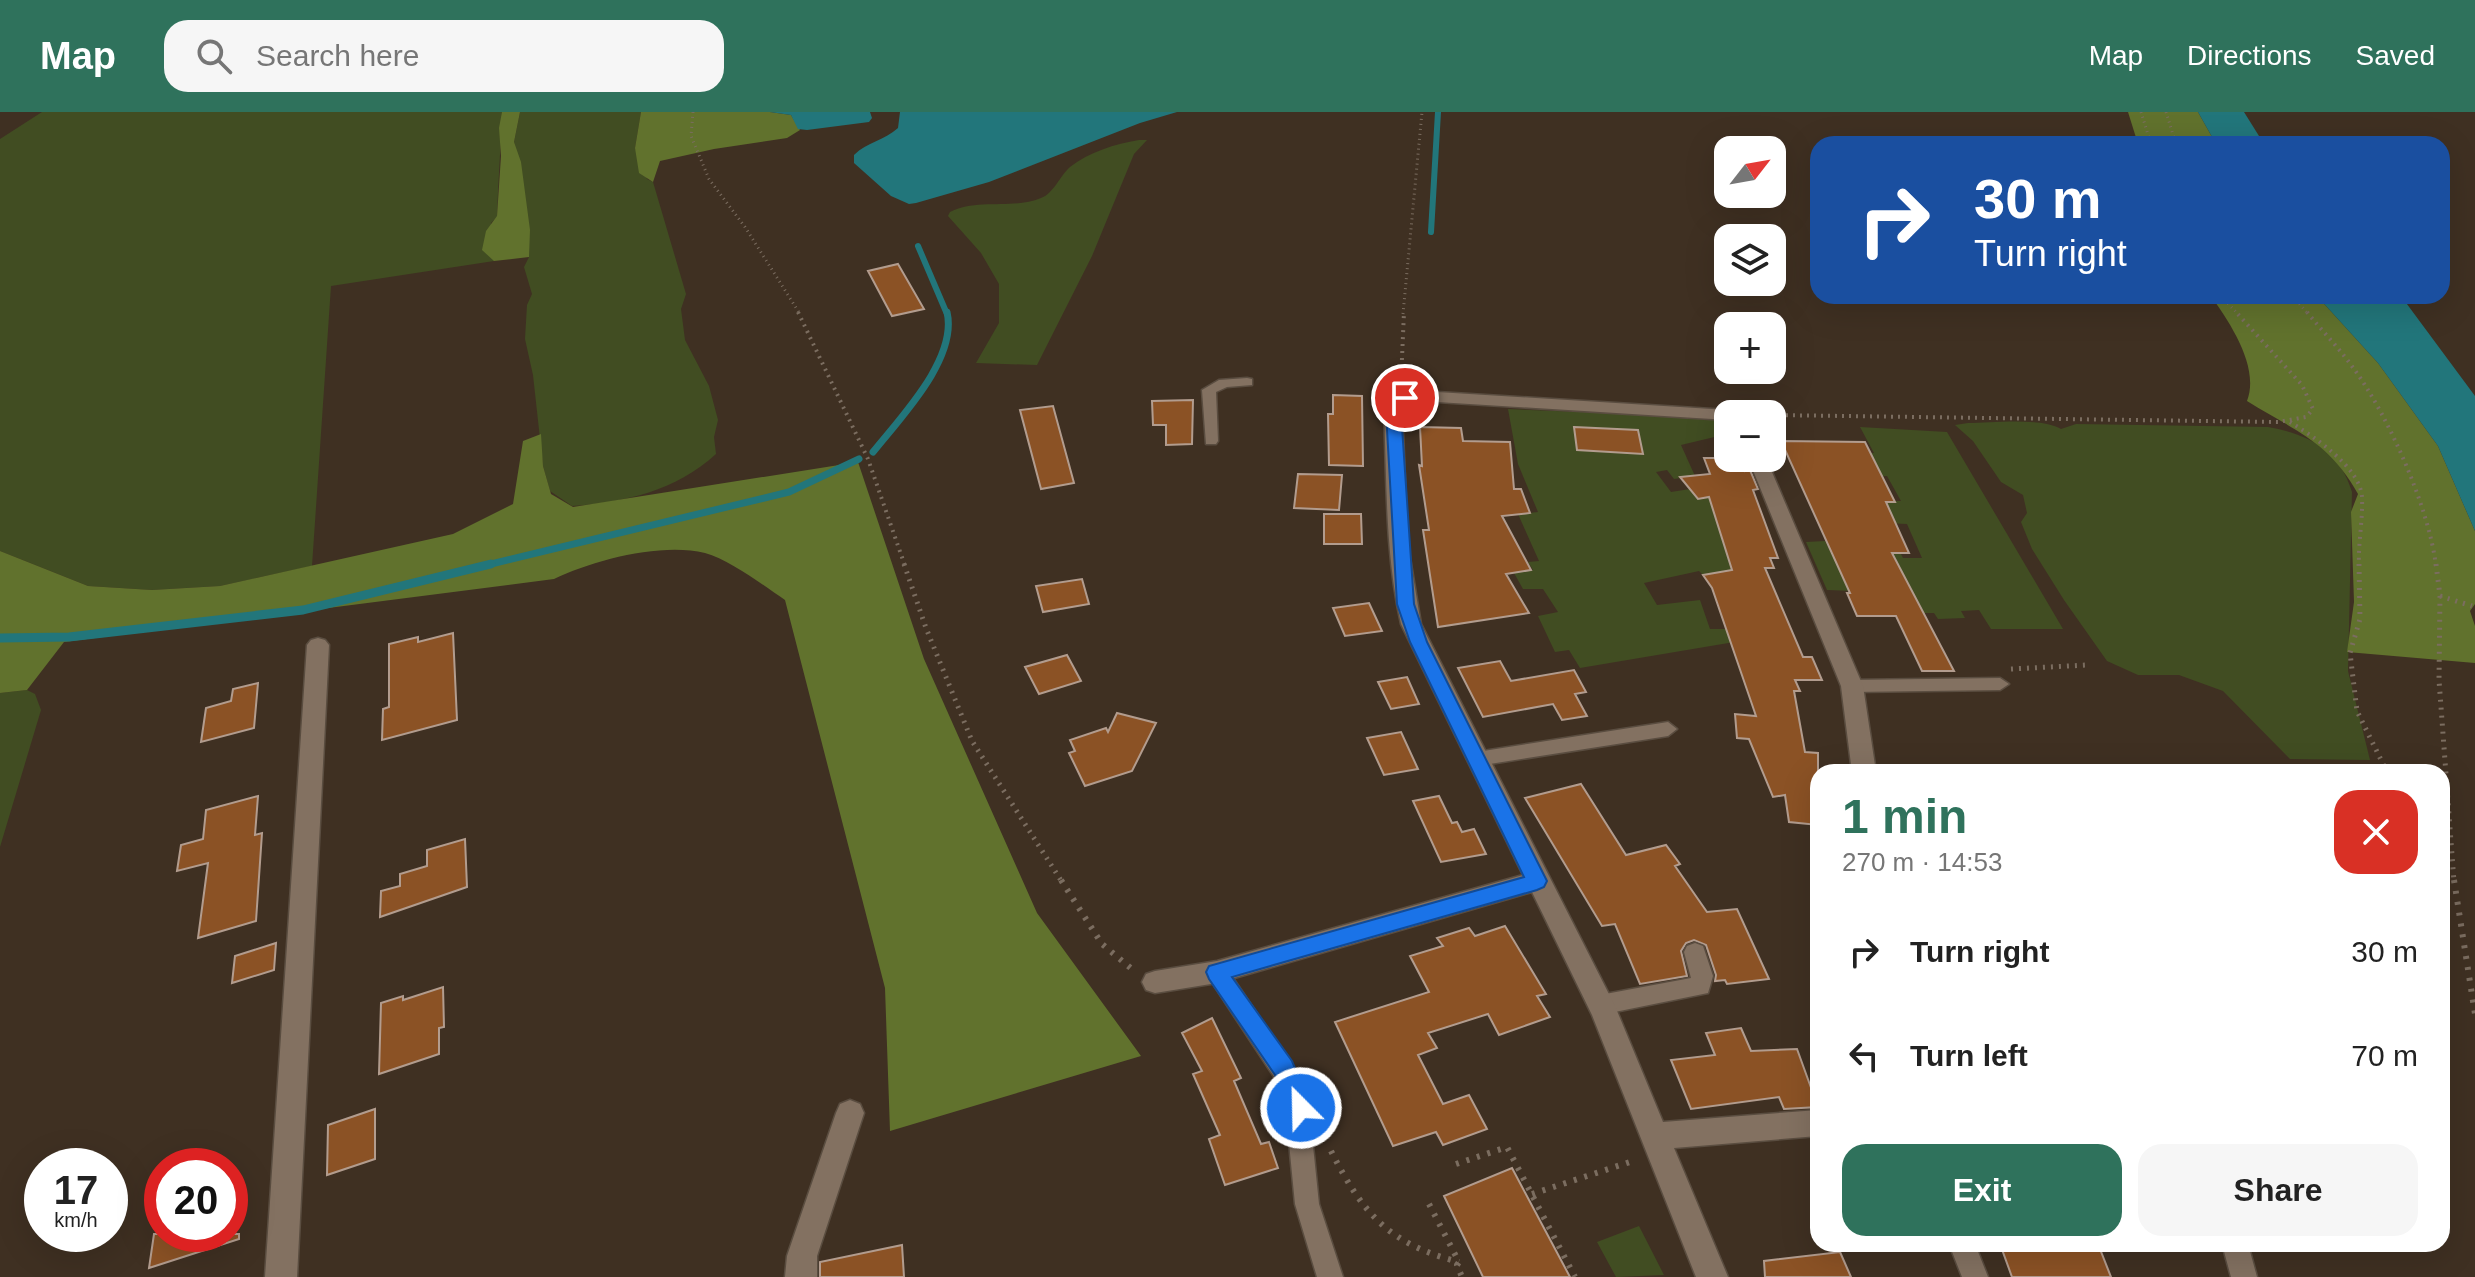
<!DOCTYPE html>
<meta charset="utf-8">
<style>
body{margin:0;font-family:Helvetica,sans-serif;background:#f6f6f6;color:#222;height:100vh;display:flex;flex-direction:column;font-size:30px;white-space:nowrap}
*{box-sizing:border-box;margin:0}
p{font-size:26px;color:#767676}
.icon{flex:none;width:44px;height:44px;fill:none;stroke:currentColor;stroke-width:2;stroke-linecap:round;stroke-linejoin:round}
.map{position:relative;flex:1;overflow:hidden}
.sheet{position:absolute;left:1810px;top:652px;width:640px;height:488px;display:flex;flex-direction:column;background:#fff;border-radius:24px;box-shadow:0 8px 32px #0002}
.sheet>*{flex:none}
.banner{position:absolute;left:1810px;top:24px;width:640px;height:168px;border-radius:24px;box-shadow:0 8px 32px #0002;background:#1a4fa0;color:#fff;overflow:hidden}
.needle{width:52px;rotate:59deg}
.tools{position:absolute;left:1714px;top:24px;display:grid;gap:16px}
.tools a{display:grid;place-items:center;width:72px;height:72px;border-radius:16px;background:#fff;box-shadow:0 8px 32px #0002;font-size:40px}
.speed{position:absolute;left:24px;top:1036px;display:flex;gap:16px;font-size:40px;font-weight:700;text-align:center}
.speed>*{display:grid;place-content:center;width:104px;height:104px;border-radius:50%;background:#fff;box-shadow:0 8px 32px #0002;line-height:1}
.speed small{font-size:20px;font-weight:400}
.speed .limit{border:12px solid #d22;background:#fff;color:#111}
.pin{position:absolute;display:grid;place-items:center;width:68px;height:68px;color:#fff;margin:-34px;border:4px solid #fff;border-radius:50%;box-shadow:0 2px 8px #0007}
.me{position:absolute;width:88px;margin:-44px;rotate:337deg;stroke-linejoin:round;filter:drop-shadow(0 0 6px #0008)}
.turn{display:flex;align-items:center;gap:28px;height:168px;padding:0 32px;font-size:36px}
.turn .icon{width:104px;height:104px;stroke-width:2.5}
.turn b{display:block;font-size:56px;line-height:68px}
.round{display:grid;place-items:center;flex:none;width:84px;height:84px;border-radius:24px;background:#f6f6f6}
.summary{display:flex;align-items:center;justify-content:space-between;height:136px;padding:0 32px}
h1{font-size:48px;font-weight:800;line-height:60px;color:#2f725c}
.action{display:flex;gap:16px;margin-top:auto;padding:16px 32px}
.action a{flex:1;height:92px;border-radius:24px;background:#2f725c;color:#fff;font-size:32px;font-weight:800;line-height:92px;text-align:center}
.action a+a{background:#f6f6f6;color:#222}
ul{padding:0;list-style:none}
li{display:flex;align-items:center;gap:24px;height:104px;padding:0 32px}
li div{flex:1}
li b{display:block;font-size:30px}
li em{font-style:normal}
header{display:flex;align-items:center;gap:48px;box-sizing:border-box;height:112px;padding:0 40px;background:#2f725c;color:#fff}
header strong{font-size:38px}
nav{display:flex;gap:44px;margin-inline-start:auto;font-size:28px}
.search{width:560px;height:72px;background:#f6f6f6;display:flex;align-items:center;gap:20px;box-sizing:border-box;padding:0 28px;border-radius:24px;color:#767676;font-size:30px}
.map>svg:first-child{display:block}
.green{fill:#414d22}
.forest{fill:#61722d}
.water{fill:#22767b}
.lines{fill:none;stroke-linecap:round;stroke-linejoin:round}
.stream-far2{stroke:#22767b;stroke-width:6}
.stream-far1{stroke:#22767b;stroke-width:7}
.stream{stroke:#22767b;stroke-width:9}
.building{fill:#8b5225;stroke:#b29c8e;stroke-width:2}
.service-casing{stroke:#5a4d40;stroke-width:3}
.minor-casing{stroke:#5a4d40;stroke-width:3}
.path-far3{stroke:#7b6d60;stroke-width:3;stroke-dasharray:1 4;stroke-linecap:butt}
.path-far2{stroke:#7b6d60;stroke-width:4;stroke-dasharray:2 5;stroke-linecap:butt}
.path-far1{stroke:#7b6d60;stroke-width:5;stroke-dasharray:2 6;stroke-linecap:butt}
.path{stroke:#7b6d60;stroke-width:6;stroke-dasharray:3 8;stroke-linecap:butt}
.service{fill:#837161;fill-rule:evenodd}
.minor{fill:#837161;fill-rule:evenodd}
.route{fill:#1a73e8;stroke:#114b97;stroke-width:2}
</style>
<header>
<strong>Map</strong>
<div class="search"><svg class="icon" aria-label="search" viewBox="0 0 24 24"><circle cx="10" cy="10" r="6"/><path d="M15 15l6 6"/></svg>Search here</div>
<nav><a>Map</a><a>Directions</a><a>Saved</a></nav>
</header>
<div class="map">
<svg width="2475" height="1165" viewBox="0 0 2475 1165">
<rect width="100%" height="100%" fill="#3f3022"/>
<path class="green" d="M42 0H502C501 34 498 70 497 105L491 111 494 149 331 174 312 454 220 474 152 478 88 474 0 439V27Z
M520 0H641L635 36 647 67 653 70 686 182 681 197 685 228 709 274 718 308 714 325 716 342C675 379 626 390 572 394L550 379 543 354 533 263 525 227 527 193 532 182 524 155 529 145 514 30Z
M1139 28H1147L1134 42 1092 144 1037 253 976 251 999 211V172L981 141 948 104 950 100C977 86 1012 98 1041 86 1053 82 1060 64 1070 55 1089 40 1115 32 1139 28Z
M1508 297 1710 305 1723 311 1727 322 1681 333 1695 364 1674 367 1667 358 1656 360 1671 380 1690 377 1698 387 1714 385 1738 457 1703 463 1699 459 1644 471 1657 493 1700 488 1710 517H1756L1770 524 1580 556 1569 538 1555 540 1538 504 1558 500 1543 477H1523L1514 461 1533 458 1528 450 1539 449 1518 402 1538 400 1518 352Z
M1968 311C1992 311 2040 305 2061 317L2076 312 2268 315C2309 322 2340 339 2352 380L2348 559 2370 648 2290 647 2223 579 2179 563H2138L2107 549 2064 488 2032 437 2021 410 2027 401 2023 383 2001 370 1973 329 1955 313Z
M1860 315 1947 320 2063 517H1991L1979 498 1961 499 1965 506 1938 507 1934 501H1917L1878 480 1827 478 1806 430 1825 429 1838 455H1878L1872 441 1900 440 1903 446H1922L1907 412 1885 411 1874 389H1901L1887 364 1863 365 1851 341H1874Z
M27 578 35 582 41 598 0 735V581Z
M1639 1114 1664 1163 1616 1165 1597 1130Z"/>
<path class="forest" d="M502 0H520L514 30 521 50 530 118 529 145 494 149 482 138 486 119 497 104 501 44 499 16Z
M641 0H770L791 3 800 18 787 26 714 37 660 49 653 70 639 61 635 36Z
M2128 0H2198L2216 32H2138Z
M2211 184H2317L2378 251 2438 334 2475 419V492L2470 499 2475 514V551L2347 540 2354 490 2351 400 2358 382C2329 329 2295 319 2247 289 2260 255 2230 211 2211 184Z
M541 322 543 354 551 382 573 395 858 350 924 547 1037 801 1141 944 890 1019 885 876 785 488C763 473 730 448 705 441 662 430 593 448 554 467L64 530 27 578 0 581V439L88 474 152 478 220 474 453 422 513 392 523 329Z"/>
<path class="water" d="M770 0H870L872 6 869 10 807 18 798 17 791 3Z
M900 0H1177L1140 11 989 70 916 91 909 92 891 84 854 51V43C867 30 885 28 898 16Z
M2198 0H2244L2264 32H2216Z
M2317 184H2401L2475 284V419L2438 334 2378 251Z"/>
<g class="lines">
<path class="stream-far2" d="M1431 120 1438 0
M918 134 947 202"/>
<path class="stream-far1" d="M873 340C900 306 958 247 947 200
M483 454 789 380 859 347"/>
<path class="stream" d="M0 526 69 525 303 498 491 452"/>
</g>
<path class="building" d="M898 152 924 197 892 204 868 159Z
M1333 283 1362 284 1363 354 1329 353 1328 302H1333Z
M1193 288 1192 332 1166 333V313H1153L1152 289Z
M1053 294 1074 371 1041 377 1020 298Z
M1420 315 1461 316 1463 329 1510 330 1514 377H1521L1530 401 1502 404 1531 458 1506 462 1529 501 1438 515 1423 418H1429L1419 353 1422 354Z
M1574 315 1638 318 1643 342 1577 338Z
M1781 329 1865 330 1895 390H1886L1909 441H1892L1954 559H1922L1896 504H1857L1847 481H1850Z
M1704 346H1740L1745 359 1750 358 1758 377 1753 378 1778 446H1770L1774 456H1765L1803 545H1812L1822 568H1795L1800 579H1794L1805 640 1818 641V713L1789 710 1785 683 1773 685 1749 627 1737 626 1735 602 1756 604 1712 476 1703 463 1732 458 1709 385 1698 387 1680 365 1710 362Z
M1298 362 1342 363 1339 398 1294 396Z
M1324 402H1361L1362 432H1324Z
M1082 467 1089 492 1043 500 1036 474Z
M1369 491 1382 519 1345 524 1333 496Z
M453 521 457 608 382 628 383 597 389 595V532L418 525V530Z
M1067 543 1081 569 1039 582 1025 555Z
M1500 549 1511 569 1574 558 1586 580 1575 582 1587 604 1562 608 1553 592 1483 605 1458 556Z
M1407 565 1419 592 1391 597 1378 570Z
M258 571 254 616 201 630 206 596 231 589 233 577Z
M1117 601 1156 611 1132 659 1085 674 1069 641 1075 639 1070 628 1106 616 1108 620Z
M1401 620 1418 657 1384 663 1367 626Z
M1581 672 1626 743 1666 733 1680 752 1675 754 1707 800 1737 797 1769 867 1727 872 1725 868 1715 869 1716 863 1706 833 1694 828 1686 831 1681 839 1687 864 1640 872 1615 812 1602 814 1525 686Z
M258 684 255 723 262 721 256 809 198 826 208 751 177 759 181 733 203 727 206 698Z
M1439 684 1452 711 1457 710 1462 720 1474 717 1486 742 1441 750 1413 689Z
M465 727 467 775 380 805 381 779 400 774V762L427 754V738Z
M1505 814 1546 882 1537 884 1550 905 1499 923 1488 902 1428 921 1437 936 1418 943 1443 992 1469 983 1487 1017 1443 1033 1436 1020 1393 1034 1335 910 1429 880 1410 844 1443 834 1437 826 1469 816 1475 824Z
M276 831 274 858 232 871 235 844Z
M443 875 444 915 439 916V942L379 962 381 891 403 884V888Z
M1212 906 1241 966 1234 969 1261 1032 1269 1030 1278 1056 1225 1073 1209 1027 1220 1023 1193 962 1202 959 1182 921Z
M1741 916 1751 939 1797 937 1818 995 1784 997 1779 985 1691 997 1671 948 1715 943 1706 921Z
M375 997V1047L327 1063 328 1013Z
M1512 1056 1570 1165H1483L1444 1084Z
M154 1122H239V1127L149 1156Z
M2000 1132H2098L2111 1165H2012Z
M902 1133 904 1165H820V1150Z
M1840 1140 1851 1165H1765L1764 1149Z"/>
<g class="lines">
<g class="service-casing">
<path id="service" d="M1247 266 1252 267V273L1227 275 1216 280 1218 329 1216 332H1206L1202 278 1219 268Z
M2000 566 2009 572 2000 578 1852 580 1843 574 1852 568Z
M1668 610 1677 617 1668 624 1477 654 1470 652 1468 647 1470 642 1477 640Z
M1695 831 1703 834 1713 864 1708 881 1600 903 1592 900 1589 893 1592 886 1600 883 1691 866 1684 840 1687 834Z
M1217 851 1225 854 1307 976 1319 1092 1343 1165H1317L1295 1092 1284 980 1209 866 1206 860 1209 854Z
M1949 1132H1975L1988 1165H1962Z
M2222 1132H2248L2257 1165H2231Z"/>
</g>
<g class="minor-casing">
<path id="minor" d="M1421 279 1728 298 1736 302H1728V308L1421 289 1406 293 1402 300 1408 434 1421 512 1615 894 1663 1010 1818 998V1024L1674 1036 1728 1165H1696L1592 903 1532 780 1217 871 1155 881 1146 878 1142 870 1146 862 1155 859 1217 849 1523 763 1401 512C1385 442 1387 371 1384 300L1393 285Z
M1748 346H1766L1863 574 1876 660H1852L1841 574Z
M318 526 325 528 329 533 297 1165H265L307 533 311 528Z
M850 988 860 992 864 1001 817 1144V1165H785L787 1144 836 1001 840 992Z"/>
</g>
<path class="path-far3" d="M693 0 691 24 709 67 745 115 800 202
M2141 0 2151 32
M2166 0 2176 32
M2221 184 2238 202
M2293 184 2308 202
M1403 202 1422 0"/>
<path class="path-far2" d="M798 200 868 347 905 454
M2307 200C2322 219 2340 237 2354 257 2389 305 2429 396 2436 454
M1401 269 1404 200
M1772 303 2278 310 2306 305 2313 297 2302 273 2236 200
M2290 310C2313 324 2360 355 2362 385 2363 408 2358 431 2359 454"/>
<path class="path-far1" d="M904 452 926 516 972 629 1062 770
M2359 452 2360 507 2350 541 2357 599 2387 660
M2436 452 2440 484 2439 568 2454 770
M2440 484 2472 494
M2011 557 2087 553
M2442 736 2450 747"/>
<path class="path" d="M1061 768 1102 832 1133 858
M2454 768 2475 902
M1331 1039C1363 1102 1389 1132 1459 1150
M1456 1052 1507 1035 1575 1165
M1532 1082 1636 1048
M1429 1092 1459 1150 1457 1153 1462 1165"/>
<use href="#service" class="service"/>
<use href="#minor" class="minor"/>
</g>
<path class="route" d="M1405 282 1412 286 1401 300 1414 492 1427 530 1547 769 1544 775 1537 778 1232 865 1292 949 1312 996 1309 1003 1301 1006 1292 1003 1275 963 1209 867 1206 860 1209 854 1524 765 1410 530 1397 492 1386 300 1394 286Z"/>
</svg>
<div class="tools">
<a><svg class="needle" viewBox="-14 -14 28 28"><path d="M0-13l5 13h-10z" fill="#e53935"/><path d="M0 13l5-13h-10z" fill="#767676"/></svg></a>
<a><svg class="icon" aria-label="layers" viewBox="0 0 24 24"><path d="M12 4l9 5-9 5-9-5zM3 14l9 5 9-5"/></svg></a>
<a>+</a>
<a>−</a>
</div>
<div class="speed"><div>17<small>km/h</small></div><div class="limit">20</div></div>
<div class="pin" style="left:1405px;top:286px;background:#d93025"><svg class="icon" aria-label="arrive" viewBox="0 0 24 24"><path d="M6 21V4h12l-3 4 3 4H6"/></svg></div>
<svg class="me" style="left:1301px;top:996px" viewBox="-20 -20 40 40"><circle r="17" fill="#1a73e8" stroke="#fff" stroke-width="3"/><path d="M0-11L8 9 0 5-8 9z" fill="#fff"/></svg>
<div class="banner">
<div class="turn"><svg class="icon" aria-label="right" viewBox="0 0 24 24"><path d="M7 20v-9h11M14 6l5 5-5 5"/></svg><div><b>30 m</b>Turn right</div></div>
</div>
<section class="sheet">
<div class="summary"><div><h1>1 min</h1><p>270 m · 14:53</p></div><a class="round" style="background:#d93025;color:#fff"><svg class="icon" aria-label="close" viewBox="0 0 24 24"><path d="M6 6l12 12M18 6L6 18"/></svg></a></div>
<ul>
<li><svg class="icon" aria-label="right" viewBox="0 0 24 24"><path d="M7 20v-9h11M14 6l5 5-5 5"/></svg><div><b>Turn right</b></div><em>30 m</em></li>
<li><svg class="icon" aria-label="left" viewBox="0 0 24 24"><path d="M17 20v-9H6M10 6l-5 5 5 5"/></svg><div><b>Turn left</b></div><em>70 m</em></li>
</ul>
<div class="action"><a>Exit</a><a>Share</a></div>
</section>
</div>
